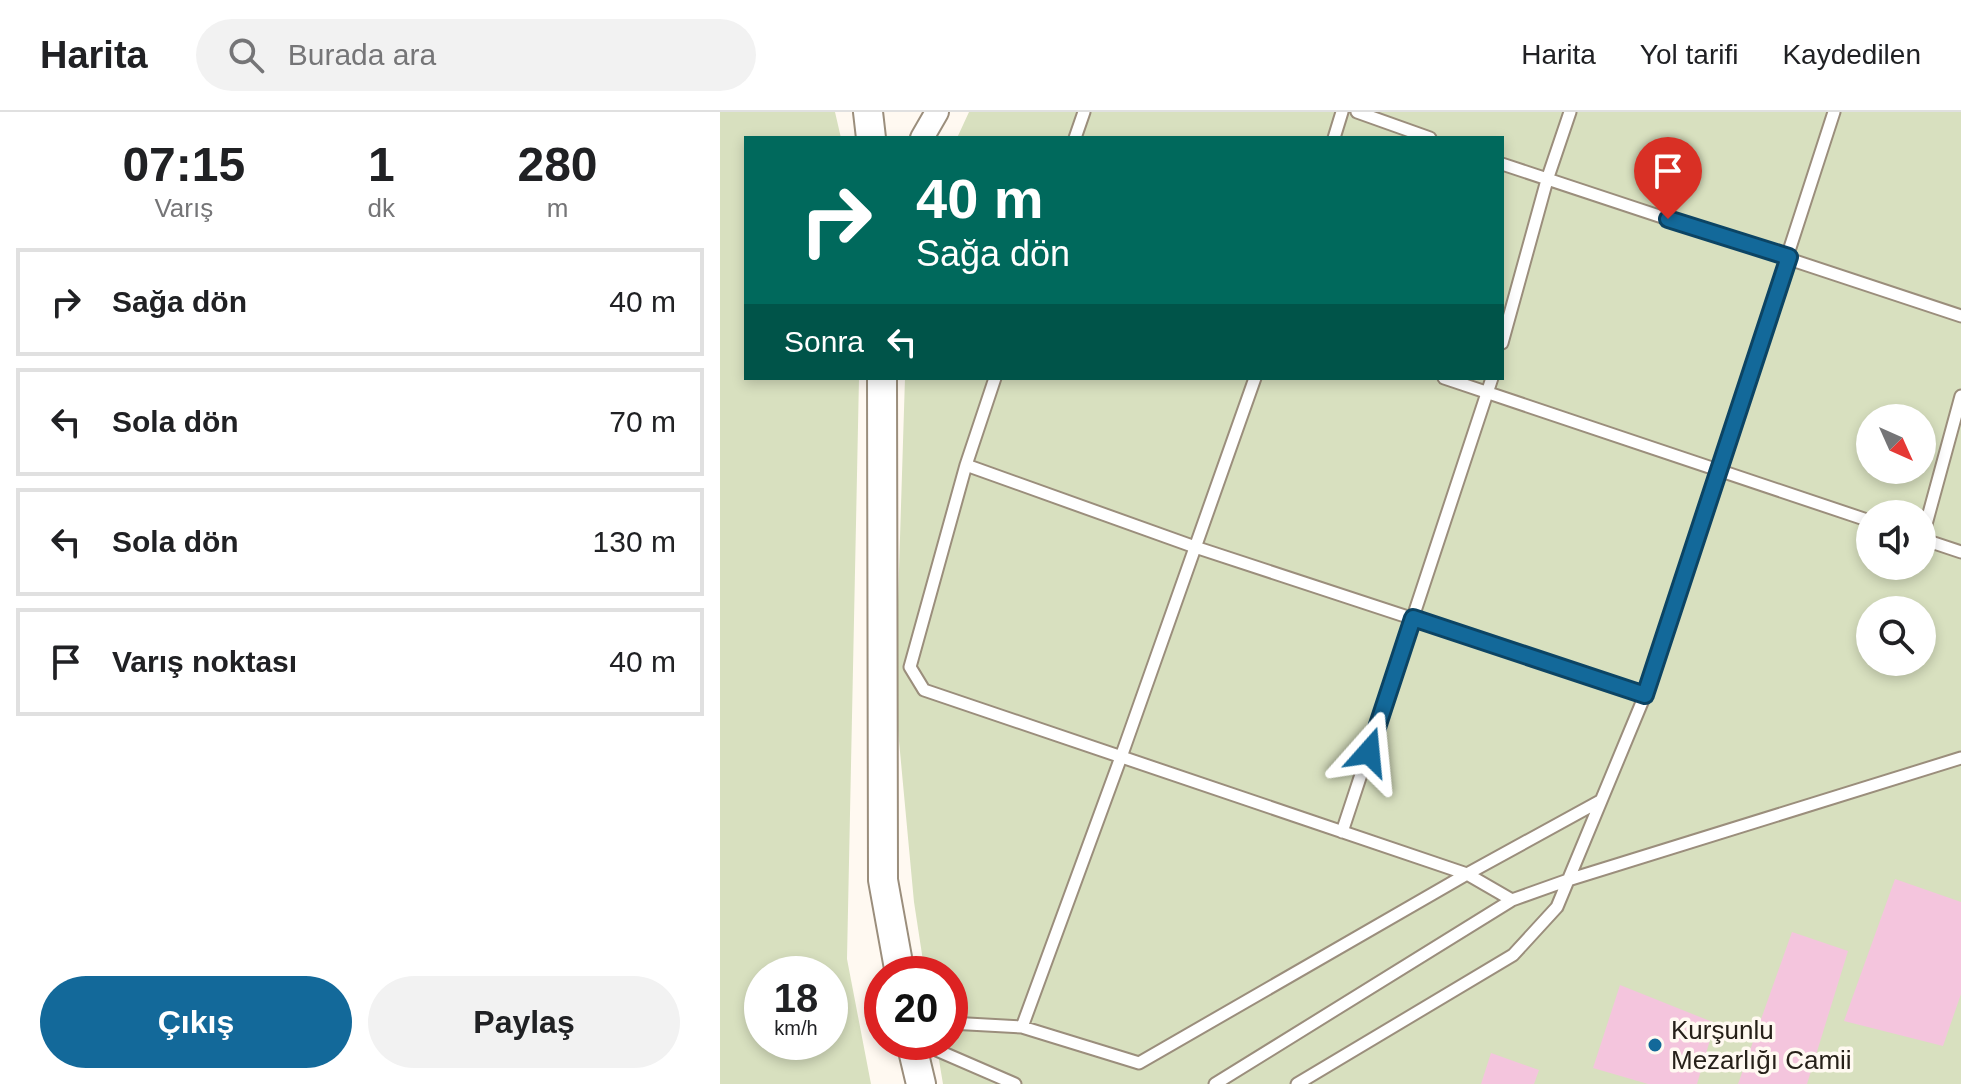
<!DOCTYPE html>
<html lang="tr">
<meta charset="utf-8">
<style>
body{margin:0;font-family:Arial,sans-serif;background:#f2f2f2;color:#202124;height:100vh;display:flex;flex-direction:column;font-size:30px;white-space:nowrap}
*{box-sizing:border-box;margin:0}
p{font-size:26px;color:#757577}
.icon{flex:none;width:44px;height:44px;fill:none;stroke:currentColor;stroke-width:2;stroke-linecap:round;stroke-linejoin:round}
.map{position:relative;flex:1;overflow:hidden}
.details{display:flex;flex-direction:column;background:#fff;width:720px}
.details>*{flex:none}
.top-card{position:absolute;left:24px;top:24px;width:760px;height:244px;border-radius:0px;box-shadow:0 4px 12px #0003;background:#00695c;color:#fff;overflow:hidden}
.needle{width:52px;rotate:135deg}
.fabs{position:absolute;left:1136px;top:292px;display:grid;gap:16px}
.fabs a{display:grid;place-items:center;width:80px;height:80px;border-radius:50%;background:#fff;box-shadow:0 4px 12px #0003;font-size:40px}
.speed{position:absolute;left:24px;top:844px;display:flex;gap:16px;font-size:40px;font-weight:700;text-align:center}
.speed>*{display:grid;place-content:center;width:104px;height:104px;border-radius:50%;background:#fff;box-shadow:0 4px 12px #0003;line-height:1}
.speed small{font-size:20px;font-weight:400}
.speed .limit{border:12px solid #d22;background:#fff;color:#111}
.pin{position:absolute;display:grid;place-items:center;width:68px;height:68px;color:#fff;margin:-82px -34px;border-radius:50% 50% 50% 0;rotate:-45deg;box-shadow:0 0 8px #0007}
.pin .icon{rotate:45deg}
.me{position:absolute;width:88px;margin:-44px;rotate:18deg;stroke-linejoin:round;filter:drop-shadow(0 0 6px #0008)}
.turn{display:flex;align-items:center;gap:28px;height:168px;padding:0 40px;font-size:36px}
.turn .icon{width:104px;height:104px;stroke-width:2.5}
.turn b{display:block;font-size:56px;line-height:68px}
.then{display:flex;align-items:center;height:76px;padding:0 40px;background:#0003;gap:16px;font-size:30px}
.eta{display:flex;justify-content:space-evenly;align-items:center;height:136px;text-align:center}
.eta b{font-size:48px;font-weight:700;line-height:56px}
.button{display:flex;gap:16px;margin-top:auto;padding:16px 40px}
.button a{flex:1;height:92px;border-radius:48px;background:#13699a;color:#fff;font-size:32px;font-weight:700;line-height:92px;text-align:center}
.button a+a{background:#f2f2f2;color:#202124}
ul{padding:0;list-style:none}
li{display:flex;align-items:center;gap:24px;height:108px;margin:0 16px 12px;padding:0 24px;border:4px solid #e0e0e0;border-radius:0px}
li div{flex:1}
li b{display:block;font-size:30px}
li em{font-style:normal}
header{display:flex;align-items:center;gap:48px;box-sizing:border-box;height:112px;padding:0 40px;background:#fff;border-bottom:2px solid #e0e0e0}
header strong{font-size:38px}
nav{display:flex;gap:44px;margin-inline-start:auto;font-size:28px}
.search{width:560px;height:72px;background:#f2f2f2;display:flex;align-items:center;gap:20px;box-sizing:border-box;padding:0 28px;border-radius:44px;color:#757577;font-size:30px}
main{display:flex;flex:1;min-height:0}
.map>svg:first-child{display:block}
.green{fill:#d8e0bf;fill-rule:evenodd}
.building{fill:#f4c5dd}
.lines{fill:none;stroke-linecap:round;stroke-linejoin:round}
.service-casing{stroke:#9b8e7c;stroke-width:15}
.minor-casing{stroke:#9b8e7c;stroke-width:26}
.tertiary-casing{stroke:#9b8e7c;stroke-width:32}
.service{stroke:#fff;stroke-width:11}
.minor{stroke:#fff;stroke-width:22}
.tertiary{stroke:#fff;stroke-width:28}
.route-casing{stroke:#0c4464;stroke-width:20}
.route{stroke:#13699a;stroke-width:14}
.poi-dot{fill:#13699a;stroke:#fff9f1;stroke-width:3}
.labels{text-anchor:middle;stroke-width:7;stroke-linejoin:round;paint-order:stroke}
.poi-label{font-size:26px;fill:#262019;stroke:#fff9f1;text-anchor:start}
</style>
<header>
<strong>Harita</strong>
<div class="search"><svg class="icon" aria-label="search" viewBox="0 0 24 24"><circle cx="10" cy="10" r="6"/><path d="M15 15l6 6"/></svg>Burada ara</div>
<nav><a>Harita</a><a>Yol tarifi</a><a>Kaydedilen</a></nav>
</header>
<main>
<section class="details">
<div class="eta">
<div><b>07:15</b><p>Varış</p></div>
<div><b>1</b><p>dk</p></div>
<div><b>280</b><p>m</p></div>
</div>
<ul>
<li><svg class="icon" aria-label="right" viewBox="0 0 24 24"><path d="M7 20v-9h11M14 6l5 5-5 5"/></svg><div><b>Sağa dön</b></div><em>40 m</em></li>
<li><svg class="icon" aria-label="left" viewBox="0 0 24 24"><path d="M17 20v-9H6M10 6l-5 5 5 5"/></svg><div><b>Sola dön</b></div><em>70 m</em></li>
<li><svg class="icon" aria-label="left" viewBox="0 0 24 24"><path d="M17 20v-9H6M10 6l-5 5 5 5"/></svg><div><b>Sola dön</b></div><em>130 m</em></li>
<li><svg class="icon" aria-label="arrive" viewBox="0 0 24 24"><path d="M6 21V4h12l-3 4 3 4H6"/></svg><div><b>Varış noktası</b></div><em>40 m</em></li>
</ul>
<div class="button"><a>Çıkış</a><a>Paylaş</a></div>
</section>
<div class="map">
<svg width="1241" height="972" viewBox="0 0 1241 972">
<rect width="100%" height="100%" fill="#fff9f1"/>
<path class="green" d="M0 0H115L121 26H26V266H139L127 847 151 972H0ZM42 862H110V930H42Z
M249 0H1241V972H223L216 930H230V862H205L194 790 175 586 185 266H782V26H237ZM1150 306H1202V358H1150ZM1150 402H1202V454H1150ZM1150 498H1202V550H1150Z"/>
<path class="building" d="M1175 767 1241 790V882L1223 934 1124 909Z
M1072 820 1128 839 1087 972H1018Z
M900 873 995 911 977 972H928L873 956Z
M771 941 819 958 814 972H761Z"/>
<g class="lines">
<g class="service-casing">
<path id="service" d="M637 0 710 26
M355 26 364 0
M614 26 622 0
M782 52 1241 204
M782 231 827 68 850 0
M275 266 246 353 190 555 204 578 747 762 792 788
M724 266 1150 409
M246 353 475 435 925 583
M1202 427 1241 284
M1202 427 1241 440
M622 720 772 266
M230 911 302 915 419 951 747 762 880 689
M302 915 401 645 535 266
M198 930 295 972
M495 972 792 788 848 768 1241 646
M577 972 793 843 837 795 925 583 1114 0"/>
</g>
<g class="minor-casing">
<path id="minor" d="M202 26 217 0"/>
</g>
<g class="tertiary-casing">
<path id="tertiary" d="M148 0 151 26
M162 266 163 768 180 862
M191 930 201 972"/>
</g>
<use href="#service" class="service"/>
<use href="#minor" class="minor"/>
<use href="#tertiary" class="tertiary"/>
</g>
<g class="lines">
<g class="route-casing">
<path id="route" d="M649 640 693 506 925 583 1069 145 948 107"/>
</g>
<use href="#route" class="route"/>
</g>
<circle class="poi-dot" cx="935" cy="933" r="8"/>
<g class="labels">
<g class="poi-label">
<text x="951" y="927">Kurşunlu<tspan x="951" dy="30">Mezarlığı Camii</tspan></text>
</g>
</g>
</svg>
<div class="fabs">
<a><svg class="needle" viewBox="-14 -14 28 28"><path d="M0-13l5 13h-10z" fill="#e53935"/><path d="M0 13l5-13h-10z" fill="#757577"/></svg></a>
<a><svg class="icon" aria-label="sound" viewBox="0 0 24 24"><path d="M4 9h4l5-4v14l-5-4H4zM17 9q2 3 0 6"/></svg></a>
<a><svg class="icon" aria-label="search" viewBox="0 0 24 24"><circle cx="10" cy="10" r="6"/><path d="M15 15l6 6"/></svg></a>
</div>
<div class="speed"><div>18<small>km/h</small></div><div class="limit">20</div></div>
<div class="pin" style="left:948px;top:107px;background:#d93025"><svg class="icon" aria-label="arrive" viewBox="0 0 24 24"><path d="M6 21V4h12l-3 4 3 4H6"/></svg></div>
<svg class="me" style="left:649px;top:640px" viewBox="-20 -20 40 40"><path d="M0-17L14 15 0 8-14 15z" fill="#13699a" stroke="#fff" stroke-width="4"/></svg>
<div class="top-card">
<div class="turn"><svg class="icon" aria-label="right" viewBox="0 0 24 24"><path d="M7 20v-9h11M14 6l5 5-5 5"/></svg><div><b>40 m</b>Sağa dön</div></div>
<div class="then">Sonra<svg class="icon" aria-label="left" viewBox="0 0 24 24"><path d="M17 20v-9H6M10 6l-5 5 5 5"/></svg></div>
</div>
</div>
</main>
